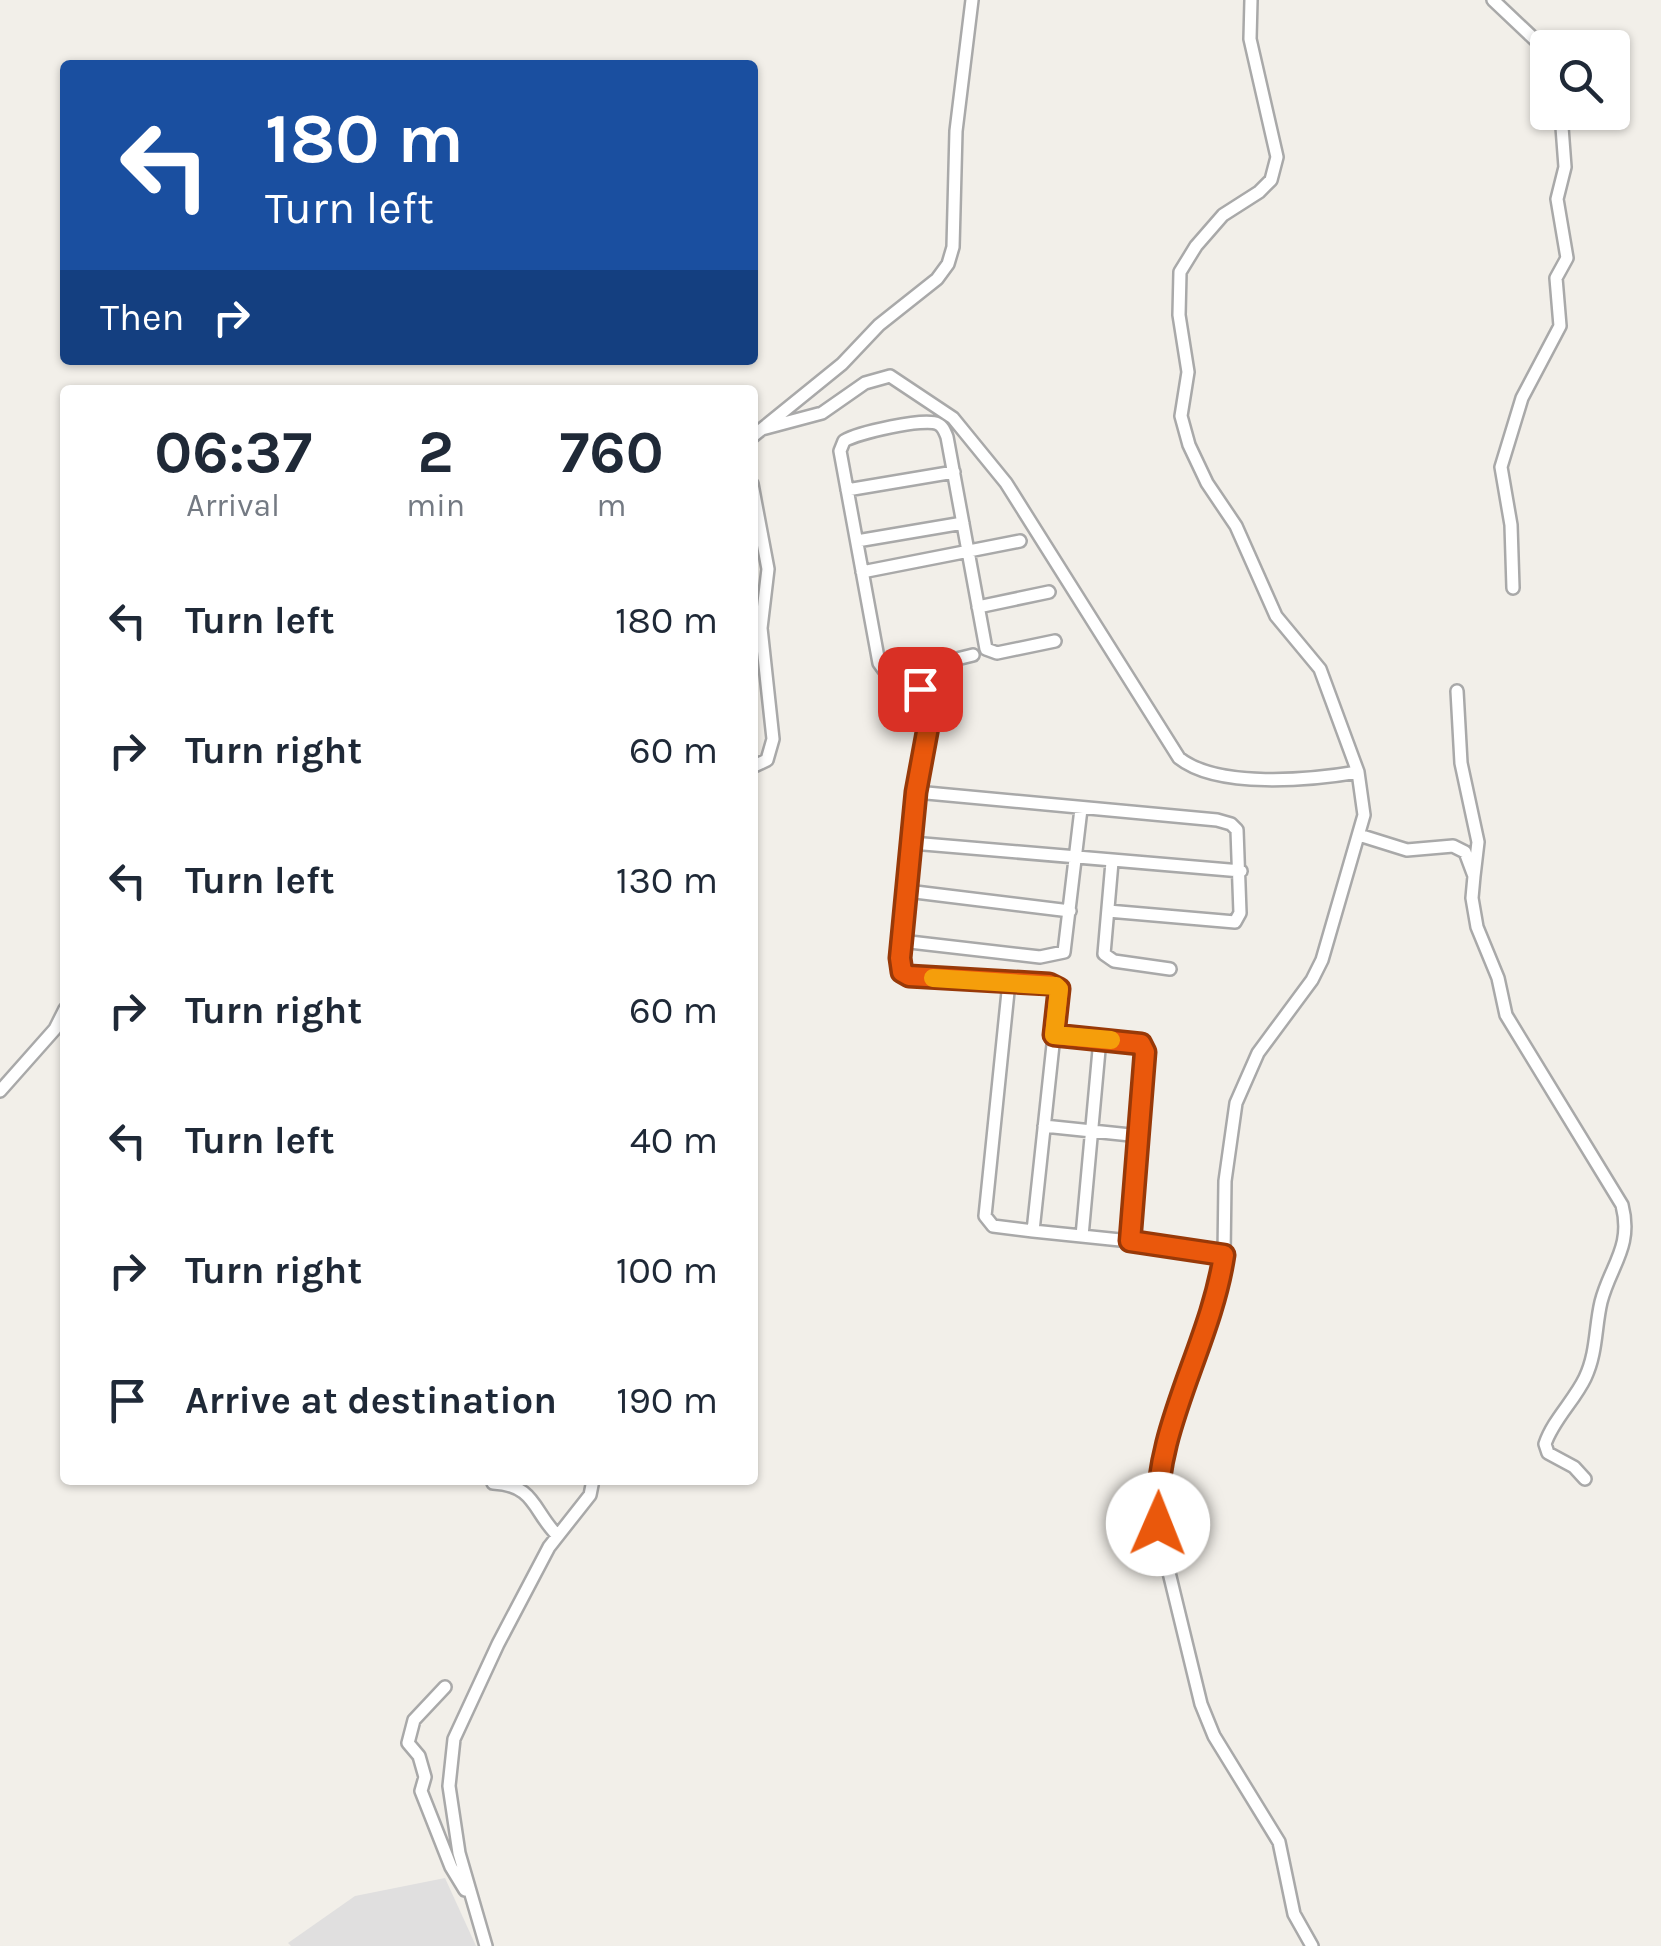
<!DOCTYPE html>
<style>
body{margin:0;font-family:Karla,sans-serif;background:#f6f6f7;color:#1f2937;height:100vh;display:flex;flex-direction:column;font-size:38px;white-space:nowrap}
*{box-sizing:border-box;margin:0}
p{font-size:32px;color:#747a83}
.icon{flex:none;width:55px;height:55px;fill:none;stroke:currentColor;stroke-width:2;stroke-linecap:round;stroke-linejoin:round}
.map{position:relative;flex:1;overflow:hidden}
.panel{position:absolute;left:60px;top:385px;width:698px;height:1100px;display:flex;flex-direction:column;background:#fff;border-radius:10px;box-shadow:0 2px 8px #0004}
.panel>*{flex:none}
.banner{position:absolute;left:60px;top:60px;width:698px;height:305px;border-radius:10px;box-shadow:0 2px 8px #0004;background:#1a4fa0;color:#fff;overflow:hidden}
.controls{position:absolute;left:1530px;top:30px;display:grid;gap:20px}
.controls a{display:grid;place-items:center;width:100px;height:100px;border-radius:10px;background:#fff;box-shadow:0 2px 8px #0004;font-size:50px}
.pin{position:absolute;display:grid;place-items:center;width:85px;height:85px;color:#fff;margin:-42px;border-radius:20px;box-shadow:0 5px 15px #0006}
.me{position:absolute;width:110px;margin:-55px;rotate:1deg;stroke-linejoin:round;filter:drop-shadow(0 0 8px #0008)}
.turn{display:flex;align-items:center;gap:35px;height:210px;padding:0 40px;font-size:45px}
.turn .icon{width:130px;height:130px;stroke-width:2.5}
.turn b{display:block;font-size:70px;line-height:85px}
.then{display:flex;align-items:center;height:95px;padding:0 40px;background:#0003;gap:20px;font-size:38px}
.eta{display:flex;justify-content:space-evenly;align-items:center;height:170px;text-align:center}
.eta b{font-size:60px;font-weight:700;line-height:70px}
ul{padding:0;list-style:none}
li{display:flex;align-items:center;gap:30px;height:130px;padding:0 40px}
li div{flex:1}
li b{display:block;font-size:38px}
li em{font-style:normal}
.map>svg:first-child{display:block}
.residential{fill:#e0dfdf}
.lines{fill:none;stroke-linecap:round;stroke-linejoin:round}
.street-casing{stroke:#a9a9a9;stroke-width:16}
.street{stroke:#fff;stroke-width:11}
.route-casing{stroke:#983908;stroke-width:25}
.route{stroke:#ea580c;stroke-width:18}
.slow{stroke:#f59e0b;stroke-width:18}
</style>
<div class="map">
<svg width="1661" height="1946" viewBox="0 0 1661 1946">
<rect width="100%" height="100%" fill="#f2efe9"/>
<path class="residential" d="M445 1878 476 1946H291L288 1943 355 1896Z"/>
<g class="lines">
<g class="street-casing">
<path id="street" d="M1251 0 1250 39 1277 157 1271 180 1259 192 1223 215 1196 246 1180 272 1179 315 1188 372 1181 416 1189 445 1207 483 1236 526 1276 616 1320 669 1358 772 1364 815 1322 960 1312 980 1258 1053 1236 1103 1225 1181 1224 1255 1219 1290 1171 1425 1157 1497 1165 1556 1201 1704 1214 1736 1279 1842 1294 1914 1312 1946
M1493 0 1548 52
M762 429 822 413 865 383 890 376 953 418 1006 483 1179 758C1218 789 1311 780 1358 772
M752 437 842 364 879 325 937 279 948 264 953 247 956 131 972 0
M752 484 768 569 761 628 773 739 767 760 752 767
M847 490 954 472
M857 541 963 523
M862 572 1020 541
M1513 588 1511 525 1501 467 1522 398 1560 326 1556 278 1567 258 1557 199 1565 167 1562 127 1565 112
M978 607 1049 592
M904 672 973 655
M1457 691 1461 763 1478 842 1474 876
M916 792 1217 820 1231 824 1237 830 1240 913 1235 922 1108 911
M1359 835 1407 850 1453 846 1465 852 1474 876 1472 898 1477 927 1498 978 1506 1015 1622 1205C1633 1247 1610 1266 1601 1302 1595 1327 1597 1353 1585 1378 1574 1401 1553 1420 1545 1444L1548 1453 1574 1467 1585 1479
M912 843 1241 871
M1112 862 1104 954 1114 961 1170 969
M907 891 1070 911
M901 941 1040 957 1064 952 1081 809
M1009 982 1049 984 1059 989 1033 1231 1130 1241 1224 1255
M1054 1035 1100 1039 1082 1236
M1100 1039 1141 1044 1145 1051 1130 1241
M0 1091 55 1029 65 1009
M1044 1126 1140 1136
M1033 1231 993 1226 985 1216 1009 982 909 976 901 972 899 958C905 904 911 851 915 797 919 762 938 726 921 691 912 673 902 674 884 670L879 663 840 451 844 441C857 433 925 417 938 424 943 426 945 432 947 437L986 649 997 653 1055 641
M493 1483C535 1485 533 1511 557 1535
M445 1687 414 1720 408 1743 419 1756 425 1777 421 1791 451 1867 465 1890
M486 1946 459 1853 449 1786 454 1739 498 1644 549 1547 590 1495 593 1480"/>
</g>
<use href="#street" class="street"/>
</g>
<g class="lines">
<g class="route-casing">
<path id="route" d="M920 689 928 727 916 792 900 958 902 972 909 976 1049 984 1059 989 1054 1035 1141 1044 1145 1052 1130 1241 1224 1255C1210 1348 1152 1430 1158 1524"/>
</g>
<use href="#route" class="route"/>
<path class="slow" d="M933 978 1056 986 1059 989 1054 1035 1111 1040"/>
</g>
</svg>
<div class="controls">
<a><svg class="icon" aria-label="search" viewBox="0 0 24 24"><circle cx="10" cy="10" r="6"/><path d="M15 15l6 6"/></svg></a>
</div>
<div class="pin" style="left:920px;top:689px;background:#d93025"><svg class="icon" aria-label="arrive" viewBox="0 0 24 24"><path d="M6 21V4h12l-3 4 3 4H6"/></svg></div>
<svg class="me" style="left:1158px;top:1524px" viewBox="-20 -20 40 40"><circle r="19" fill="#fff"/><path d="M0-13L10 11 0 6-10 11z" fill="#ea580c"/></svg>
<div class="banner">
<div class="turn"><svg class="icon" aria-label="left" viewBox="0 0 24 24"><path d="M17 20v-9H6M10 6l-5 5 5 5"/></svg><div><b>180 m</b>Turn left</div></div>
<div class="then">Then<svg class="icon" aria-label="right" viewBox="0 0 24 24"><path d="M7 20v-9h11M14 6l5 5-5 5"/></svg></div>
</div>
<section class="panel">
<div class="eta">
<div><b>06:37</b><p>Arrival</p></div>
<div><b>2</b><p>min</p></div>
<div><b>760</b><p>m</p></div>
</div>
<ul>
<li><svg class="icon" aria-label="left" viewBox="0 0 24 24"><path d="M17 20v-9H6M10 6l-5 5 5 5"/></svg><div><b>Turn left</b></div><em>180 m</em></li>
<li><svg class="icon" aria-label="right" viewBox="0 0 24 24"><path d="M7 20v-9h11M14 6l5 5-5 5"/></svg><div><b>Turn right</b></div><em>60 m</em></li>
<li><svg class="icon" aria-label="left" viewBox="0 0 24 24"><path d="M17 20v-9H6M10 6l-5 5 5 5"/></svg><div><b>Turn left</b></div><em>130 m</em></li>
<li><svg class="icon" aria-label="right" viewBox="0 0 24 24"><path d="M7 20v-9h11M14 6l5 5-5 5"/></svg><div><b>Turn right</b></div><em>60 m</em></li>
<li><svg class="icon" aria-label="left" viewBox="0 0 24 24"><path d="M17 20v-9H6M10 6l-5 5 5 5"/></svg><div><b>Turn left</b></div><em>40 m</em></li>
<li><svg class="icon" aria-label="right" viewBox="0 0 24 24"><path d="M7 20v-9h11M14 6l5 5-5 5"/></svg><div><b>Turn right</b></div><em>100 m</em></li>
<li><svg class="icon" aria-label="arrive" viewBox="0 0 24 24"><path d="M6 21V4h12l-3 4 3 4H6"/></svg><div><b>Arrive at destination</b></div><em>190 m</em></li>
</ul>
</section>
</div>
